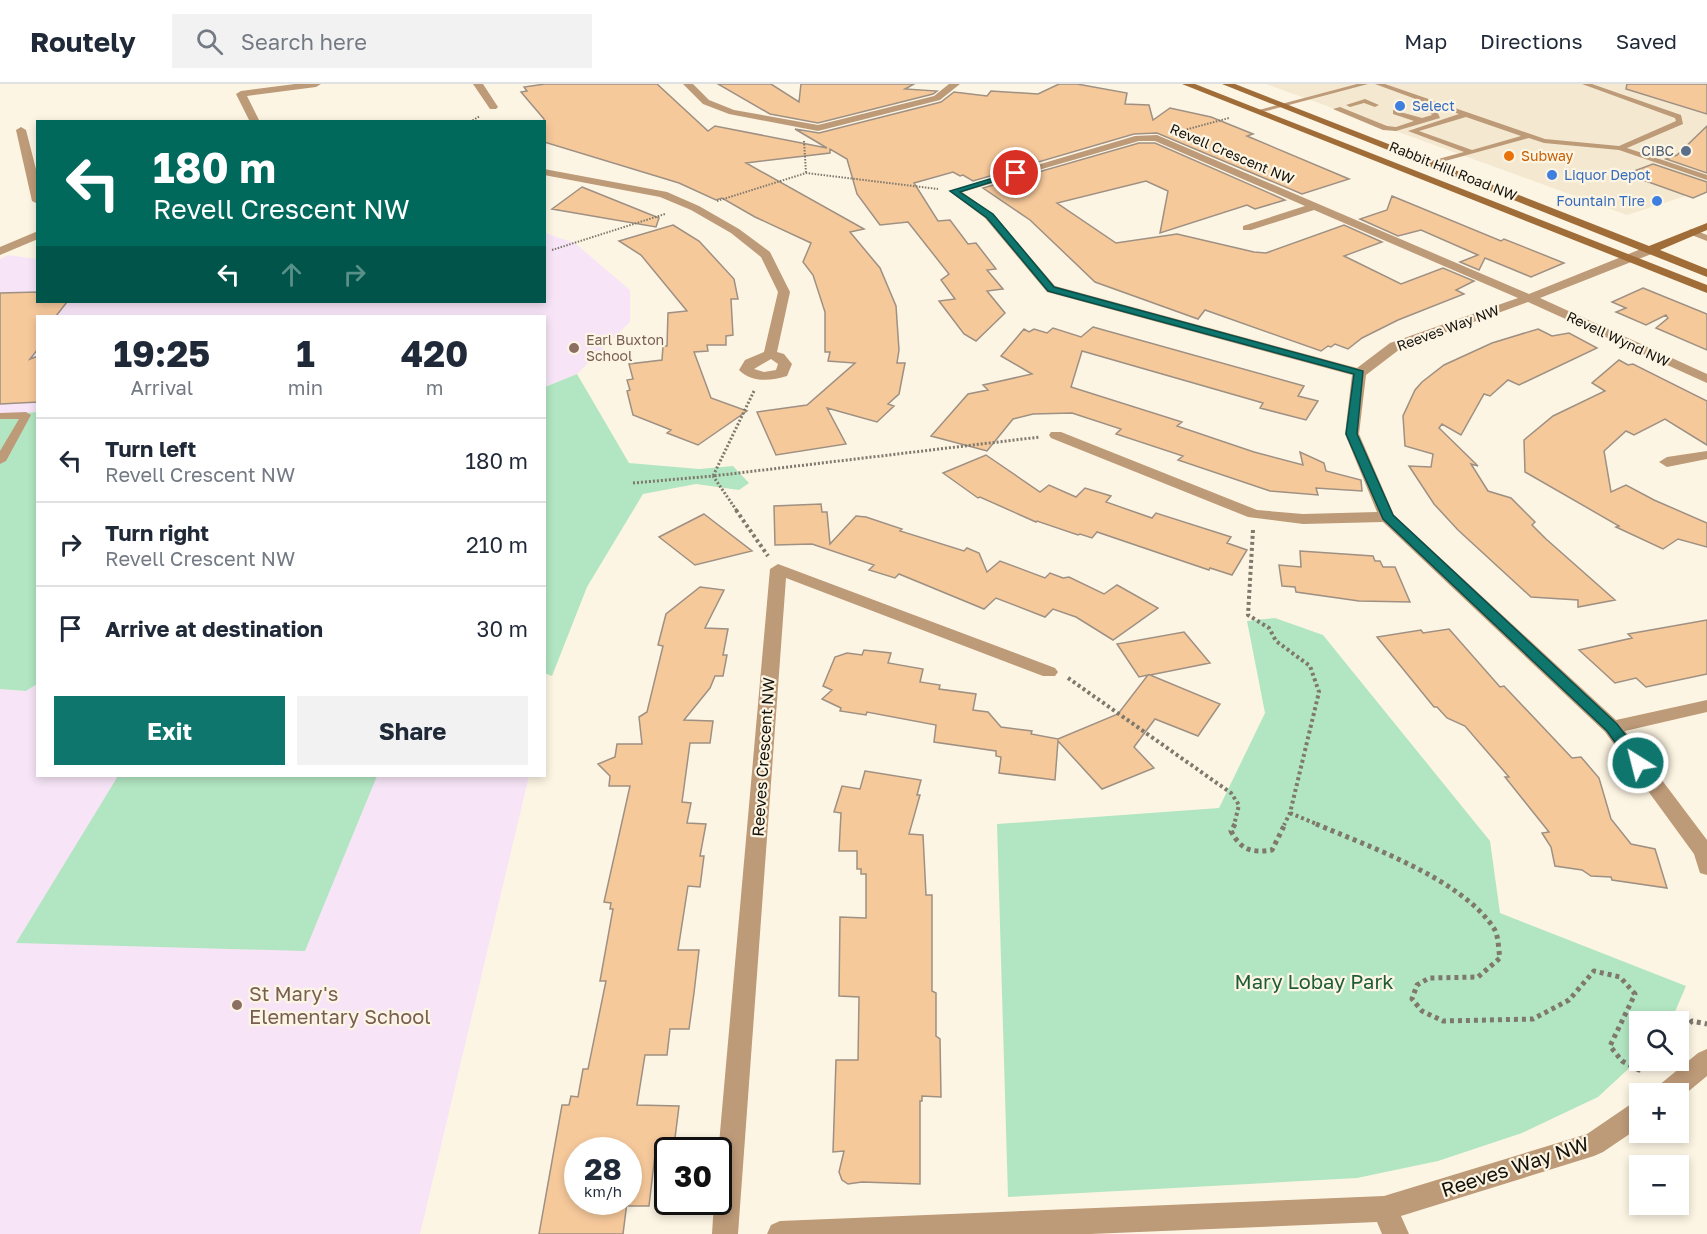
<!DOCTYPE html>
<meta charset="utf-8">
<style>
body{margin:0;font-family:"Golos Text",sans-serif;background:#f2f2f3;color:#1f2937;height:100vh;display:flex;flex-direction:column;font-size:22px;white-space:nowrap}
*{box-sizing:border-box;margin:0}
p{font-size:20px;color:#747a83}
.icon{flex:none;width:33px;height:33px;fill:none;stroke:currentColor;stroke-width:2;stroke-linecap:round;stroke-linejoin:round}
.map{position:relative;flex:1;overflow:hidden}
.details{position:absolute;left:36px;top:231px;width:510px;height:462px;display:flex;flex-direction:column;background:#fff;border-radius:0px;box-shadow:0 3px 9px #0003}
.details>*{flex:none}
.top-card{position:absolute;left:36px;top:36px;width:510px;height:183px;border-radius:0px;box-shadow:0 3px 9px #0003;background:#00695c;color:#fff;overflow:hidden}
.controls{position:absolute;left:1629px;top:927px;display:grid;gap:12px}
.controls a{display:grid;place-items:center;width:60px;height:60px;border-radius:0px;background:#fff;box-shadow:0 3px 9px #0003;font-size:30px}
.speed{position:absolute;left:564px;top:1053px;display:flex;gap:12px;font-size:30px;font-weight:700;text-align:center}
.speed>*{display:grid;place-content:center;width:78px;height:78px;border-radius:50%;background:#fff;box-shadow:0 3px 9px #0003;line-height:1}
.speed small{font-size:15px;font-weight:400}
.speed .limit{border:3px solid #111;border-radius:9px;background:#fff;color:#111}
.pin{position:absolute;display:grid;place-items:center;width:51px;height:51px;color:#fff;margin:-26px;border:3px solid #fff;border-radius:50%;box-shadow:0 2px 6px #0007}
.me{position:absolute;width:66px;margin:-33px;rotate:324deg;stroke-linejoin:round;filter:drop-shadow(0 0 4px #0008)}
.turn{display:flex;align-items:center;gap:21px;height:126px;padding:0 18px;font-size:27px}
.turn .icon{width:78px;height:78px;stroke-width:2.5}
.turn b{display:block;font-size:42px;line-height:51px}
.lanes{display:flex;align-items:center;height:57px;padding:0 18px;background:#0003;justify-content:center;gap:30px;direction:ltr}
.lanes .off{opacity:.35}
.eta{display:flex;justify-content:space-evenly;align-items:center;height:102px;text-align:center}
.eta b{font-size:36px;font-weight:700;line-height:42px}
.action{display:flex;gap:12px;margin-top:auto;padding:12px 18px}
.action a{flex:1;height:69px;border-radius:0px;background:#0f766e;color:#fff;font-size:24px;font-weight:700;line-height:69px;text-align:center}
.action a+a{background:#f2f2f3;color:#1f2937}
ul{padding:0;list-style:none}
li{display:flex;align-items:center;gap:18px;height:84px;padding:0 18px;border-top:2px solid #e0e1e3}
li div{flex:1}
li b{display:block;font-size:22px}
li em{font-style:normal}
header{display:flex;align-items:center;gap:36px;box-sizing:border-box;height:84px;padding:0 30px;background:#fff;border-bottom:2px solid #e0e1e3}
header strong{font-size:28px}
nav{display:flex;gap:33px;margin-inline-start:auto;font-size:21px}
.search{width:420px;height:54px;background:#f2f2f3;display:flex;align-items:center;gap:15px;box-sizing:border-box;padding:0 21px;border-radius:0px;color:#747a83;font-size:22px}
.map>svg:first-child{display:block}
.built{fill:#f4e9d0}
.education{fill:#f7e5f7}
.green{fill:#b2e6c2}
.building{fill:#f6c99b;stroke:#9e9083;stroke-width:1.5}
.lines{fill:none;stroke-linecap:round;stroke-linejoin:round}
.path-far3{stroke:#7e786d;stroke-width:2;stroke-dasharray:1.5 1.5;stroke-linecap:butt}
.path-far2{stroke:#7e786d;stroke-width:3;stroke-dasharray:2 2;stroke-linecap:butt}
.path-far1{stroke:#7e786d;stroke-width:4;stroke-dasharray:3 3;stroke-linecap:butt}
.path{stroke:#7e786d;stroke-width:5;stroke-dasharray:4 4;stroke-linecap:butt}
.lane{fill:#bd9a78;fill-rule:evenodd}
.street{fill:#bd9a78;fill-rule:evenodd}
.secondary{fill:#a06c38;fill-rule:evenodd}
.route{fill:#0f766e;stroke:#0a4d48;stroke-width:1.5}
.shop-dot{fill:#3f7fe0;stroke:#fdf5e3;stroke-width:2}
.service-dot{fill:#5c6f8a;stroke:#fdf5e3;stroke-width:2}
.food-dot{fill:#e8710a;stroke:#fdf5e3;stroke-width:2}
.education-dot{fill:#8d6e63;stroke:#fdf5e3;stroke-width:2}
.labels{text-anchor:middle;stroke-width:4.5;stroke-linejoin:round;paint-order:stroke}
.far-shop-label{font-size:14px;fill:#366cbe;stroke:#fdf5e3;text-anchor:start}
.far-service-label{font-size:14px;fill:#4e5e75;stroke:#fdf5e3;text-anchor:end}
.far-street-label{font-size:14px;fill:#15120c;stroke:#fdf5e3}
.far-food-label{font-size:14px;fill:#c56008;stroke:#fdf5e3;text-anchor:start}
.far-education-label{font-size:14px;fill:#785e54;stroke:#fdf5e3;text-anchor:start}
.street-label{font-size:16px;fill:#15120c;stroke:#fdf5e3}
.near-park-label{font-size:20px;fill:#1e5c39;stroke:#fdf5e3}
.near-education-label{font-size:20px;fill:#785e54;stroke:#fdf5e3;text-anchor:start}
.near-street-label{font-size:20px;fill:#15120c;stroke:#fdf5e3}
</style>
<header>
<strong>Routely</strong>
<div class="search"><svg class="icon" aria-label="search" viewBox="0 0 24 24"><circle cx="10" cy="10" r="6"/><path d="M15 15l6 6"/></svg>Search here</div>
<nav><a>Map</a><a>Directions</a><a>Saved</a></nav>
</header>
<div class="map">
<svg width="1707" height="1150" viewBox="0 0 1707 1150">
<rect width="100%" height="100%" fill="#fdf5e3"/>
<path class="built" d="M1266 0H1707V105L1627 131Z"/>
<path class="education" d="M545 149 575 159 630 206V238L577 290 545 303 544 232H38L37 328 0 331V175L8 171 37 175 38 218H544Z
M37 600 38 692H529L420 1150H0V605L25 607Z"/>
<path class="green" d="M577 290 629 379 699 385 733 382 749 399 739 406 696 400 643 410 587 503 552 592 544 589 545 303Z
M37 328V600L26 607 0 605V331Z
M1275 534 1323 551 1490 757 1500 829 1686 902 1671 937 1640 938 1639 975 1598 1013 1522 1049 1438 1077 1357 1094 1008 1113 997 740 1219 724 1265 629 1247 537Z
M118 692H377L305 867 16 859Z"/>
<path class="building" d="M545 0H657L708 47 715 42 827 64 795 45 819 49 941 18 954 8 987 12 991 7 1038 10 1059 0H1077L1127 9 1125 20 1149 21 1153 36 1170 24 1211 33 1253 50 1247 52 1349 95 1302 110 1157 49 1134 50 973 97 963 91 960 92 953 88 914 99 938 137 950 136 968 160 976 159 996 185 987 186 1003 205 987 207 1005 229 976 257 964 250 939 217 955 215 941 196 949 190 908 138 880 141 857 110 847 75 830 65V69L746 79 864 145 850 148 880 184 896 222 899 266 897 279H905L899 310 888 320 894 322 877 338 827 324 846 360 776 371 757 328 807 321 855 279 828 277 830 268H825V228L813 191 803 178 811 159 755 133 722 114 716 116 679 99 544 58V35L521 8 527 7 524 3Z
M718 0H771L799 18 801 0H914L905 5 937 7 933 10 818 39 770 30Z
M1627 0H1707V30L1626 5Z
M1707 42V89L1666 75 1677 71Z
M1139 59H1155L1285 116 1255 125 1247 121 1160 149 1168 107 1146 97 1057 119 1116 159 1177 150 1254 168 1266 169 1344 141 1382 158 1344 172 1401 200 1443 184 1474 197 1456 206 1464 210 1398 236 1362 254 1348 265 1335 260 1331 263 1328 262 1321 267 1205 226 1198 235 1095 198 1030 136 983 104Z
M1653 80 1707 98V108L1693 114 1626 90Z
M582 103 659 134 656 143 552 125Z
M1392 112 1501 157 1504 155 1564 179 1531 193 1485 174 1479 186 1460 178 1478 171 1421 146 1398 152 1360 135 1387 126Z
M673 141 699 157 734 195 738 215H731L733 251 726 252V261H707L708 267 694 268 711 314 747 327 698 361 667 349 671 346 633 331 627 307 630 306 627 296 633 295 629 280 662 276 663 262H667L668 229 687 227 641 171 619 157Z
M1643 204 1707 230V266L1656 244 1668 234 1666 231 1646 241 1616 228 1626 224 1612 218Z
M38 208V218H67L56 232H60H38V265L30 275 38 272V318L0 320V209Z
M1093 243 1304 302 1298 312 1318 317 1306 336 1260 324 1263 319 1082 267 1071 303 1182 338 1177 342 1254 368 1303 381 1300 368 1324 379 1326 387 1361 396 1362 407 1316 404 1318 411 1270 407 1178 376 1183 372 1116 350 1121 345 1072 329 1033 330 1013 335 987 367 931 352 968 310 988 306 983 301 1032 290 1001 272 1024 245 1029 248 1034 245 1047 249 1053 244 1081 253Z
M1538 245 1552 252 1569 249 1597 264 1519 301 1508 296 1490 312 1484 310 1461 351 1442 340 1439 344 1478 382 1471 380 1488 407 1511 414 1535 438 1532 441 1546 455 1615 516 1578 523V516L1531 513 1458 446 1434 420 1409 382 1431 383 1433 370 1405 362 1403 332 1415 306 1422 298 1444 281 1492 259Z
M1619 276 1628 281 1633 280 1707 317V361L1665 335 1634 351 1626 347 1604 367 1611 408 1626 401 1654 416 1707 439V463L1678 455 1663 465 1616 443 1619 442 1525 388 1524 356 1553 332 1605 307 1592 299Z
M986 371 1040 408 1049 401 1076 413 1085 404 1111 412 1106 418 1152 434 1156 429 1231 453 1227 459 1247 466 1232 491 1210 484 1209 486 1097 448 1092 454 1080 450 1078 451 1037 437 1036 438 980 413 978 414 943 389Z
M821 420 822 428H827L830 460 856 432 866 433 902 445 900 447 964 467 967 464 979 469 987 488 1000 477 1045 494 1050 489 1063 494 1069 493 1104 510 1117 501 1158 524 1113 556 1076 533 1053 525 1045 533 996 514 984 525 899 490 895 494 869 486 874 481 812 460 775 461 774 422Z
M704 430 752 467 695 481 659 453Z
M1300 467 1373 472 1375 477H1380L1383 483H1395L1410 518 1359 517 1296 508 1295 503 1282 502 1279 481 1301 483Z
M700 503 724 506 705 544 728 545 723 571H727L723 592H715L710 604 684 636 713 637 710 659H690L682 718 691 719 687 739 706 740 700 772H704L700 803 688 802 678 866H699L694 909 689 945H670L667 971H645L637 1021 679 1022 674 1062H656L649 1122H628V1066H578V1118H627L623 1150H539L562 1021H569L571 1012 578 1013 583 985H588L606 897H600L613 825H610L611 819 604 818 630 702H609L610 692 598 680 615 673 617 660H642L639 633 647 628 663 562 658 561 666 530Z
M1707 536V590L1646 603 1636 594 1615 599 1579 566 1632 554 1628 550Z
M1449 545 1500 603 1504 602 1572 674 1581 673 1599 694 1611 735 1631 760 1655 765 1667 804 1612 796 1611 793 1591 792 1582 786 1555 782 1551 763 1542 749 1549 748 1505 693H1509L1465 642 1447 634 1437 623H1434L1377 553 1421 546 1423 549Z
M1184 548 1210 579 1150 591 1220 620 1198 652 1155 635 1134 663 1154 684 1102 705 1058 657 1055 696 999 689 1001 673 996 672V667L934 658 936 641 867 628 866 631 840 627 841 624 822 615 832 606 823 602 835 573 847 569 862 571 864 566 891 569 888 579 923 585 920 598 940 601 939 605 976 610 973 626 988 628 1001 643 1032 647 1031 650 1058 655 1118 630 1148 591 1139 593 1117 560Z
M865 687 921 696 917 711H920L909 750 923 751 926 811H932V907L936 909V952L940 955 941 1013 922 1012V1017H920V1100L862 1098 848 1100 842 1096 839 1088 844 1067 833 1068 836 976H858L859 913 839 912 840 833 866 834V790H861V785H857V767H839L841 729 834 728 842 702 860 705Z"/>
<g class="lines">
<path class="path-far3" d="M470 38 480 32
M1181 47 1229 34
M804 57 806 89
M717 117 806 89 938 105
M552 166 665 130"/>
<path class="path-far2" d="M754 307 713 392 1040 353
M633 399 713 392 737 427"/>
<path class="path-far1" d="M736 426 768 472
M1253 446 1248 531 1269 544 1276 557 1310 582 1319 608 1290 729 1284 741
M1068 594 1231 709 1239 721 1234 741
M1290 729 1319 741"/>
<path class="path" d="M1235 740 1231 747C1241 766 1251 769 1272 766L1285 740
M1316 740C1368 762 1461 795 1493 843 1499 851 1498 864 1500 874L1478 893 1429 894 1417 901 1412 915 1422 927 1443 937 1533 935 1569 916 1594 887 1620 893 1635 910 1610 962 1622 977 1639 986 1659 976
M1678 950 1692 937 1707 940"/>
<path class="lane" d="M1357 0H1368L1259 29 1255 27Z
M1375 0H1385L1545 55 1619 62 1676 37 1675 34 1582 0H1592L1681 31 1683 40 1627 64 1707 91V96L1619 66 1544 59 1529 54 1427 82V78L1464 68 1408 47 1459 30 1438 23 1437 27 1440 34 1396 47 1383 46 1333 25 1340 23 1387 42 1396 43 1414 37 1393 30V26L1422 34 1432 31 1429 27 1432 21ZM1466 33 1521 52 1472 66 1419 47Z
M1365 15 1379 21 1375 23 1364 19 1350 23 1346 21Z
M1692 145 1707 151V157L1689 150V146Z
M26 328 31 331 6 377 0 380V367L19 335H0V329Z"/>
<path class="street" d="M295 0H321L316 3 247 12 260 38H250L236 10 241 7Z
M473 0H483L498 23 496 25H490Z
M683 0H693L709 16 734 26 818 41 934 12 949 0H960L940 16 818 47 729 30 703 20Z
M21 43 26 46 38 93V120L32 117 16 46Z
M1157 51 1529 210 1646 163H1654V169L1540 214 1707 290V299L1528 218 1400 265 1366 291 1359 350 1394 431 1616 636 1707 616V628L1625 647 1707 756V791L1700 789 1694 770 1605 648 1383 438 1303 440 1248 433 1051 354 1049 351 1051 348H1061L1257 426 1303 430 1377 428 1345 350 1352 291 1047 208 985 134 949 107 1135 52ZM1139 57H1155L1305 122 1243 142V146H1251L1314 126 1518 214 1390 259 1357 284 1055 202 993 130 962 108Z
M544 85 667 108 699 122 739 145 770 168 790 208 777 268 784 270 792 280 787 292C771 297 752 299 739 286L745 276 764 268 778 208 761 173 731 149 691 126 660 113 544 91ZM771 275 778 280 776 286 764 288 754 285Z
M38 147V155L0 171V163Z
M1707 367V375L1667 383 1659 378 1667 373Z
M778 480 1055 584 1058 588 1055 592H1043L786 494 738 1150H712L714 1118H718V1071L770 485Z
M1707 965V992L1678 1016V1010H1655L1658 1002 1698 969Z
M1640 1017V1043L1603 1068 1594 1072 1401 1132 1409 1150H1382L1377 1138 1090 1150H767L771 1141 780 1137 1384 1112 1587 1050 1631 1020Z"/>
<path class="secondary" d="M1182 0H1195L1707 201V209Z
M1222 0H1235L1649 162 1707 139V146L1660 166 1707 185V193Z"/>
</g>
<path class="route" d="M1013 88 1020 89 960 108 993 130 1054 203 1363 287 1357 350 1393 431 1617 640 1644 675 1646 679 1644 683H1633L1607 647 1383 435 1346 350 1354 290 1048 207 987 134 950 107Z"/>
<g class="shop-dot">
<circle cx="1400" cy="22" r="6"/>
<circle cx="1552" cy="91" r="6"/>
<circle cx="1657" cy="117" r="6"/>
</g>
<circle class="service-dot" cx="1686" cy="67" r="6"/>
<circle class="food-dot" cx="1509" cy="72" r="6"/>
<g class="education-dot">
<circle cx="574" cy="264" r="6"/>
<circle cx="237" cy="921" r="6"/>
</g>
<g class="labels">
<g class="far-shop-label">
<text x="1412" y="27">Select</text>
<text x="1564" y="96">Liquor Depot</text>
<text x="1645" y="122" text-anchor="end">Fountain Tire</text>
</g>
<g class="far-service-label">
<text x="1674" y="72">CIBC</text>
</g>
<g class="far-street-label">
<text transform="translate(1232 70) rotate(23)" y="5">Revell Crescent NW</text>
<text transform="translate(1453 87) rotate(22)" y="5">Rabbit Hill Road NW</text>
<text transform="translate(1448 244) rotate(-20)" y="5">Reeves Way NW</text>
<text transform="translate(1618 255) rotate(25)" y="5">Revell Wynd NW</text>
</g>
<g class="far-food-label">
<text x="1521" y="77">Subway</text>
</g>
<g class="far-education-label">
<text x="586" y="261">Earl Buxton<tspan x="586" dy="16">School</tspan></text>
</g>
<g class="street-label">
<text transform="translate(763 673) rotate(-86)" y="6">Reeves Crescent NW</text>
</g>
<g class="near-park-label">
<text x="1314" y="905">Mary Lobay Park</text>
</g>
<g class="near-education-label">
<text x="249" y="917">St Mary's<tspan x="249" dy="23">Elementary School</tspan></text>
</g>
<g class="near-street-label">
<text transform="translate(1515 1083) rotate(-18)" y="7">Reeves Way NW</text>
</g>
</g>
</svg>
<div class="controls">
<a><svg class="icon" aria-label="search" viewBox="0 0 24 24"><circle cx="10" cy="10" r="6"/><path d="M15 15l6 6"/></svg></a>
<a>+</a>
<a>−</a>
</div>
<div class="speed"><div>28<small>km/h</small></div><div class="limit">30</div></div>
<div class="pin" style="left:1016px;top:89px;background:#d93025"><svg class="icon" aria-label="arrive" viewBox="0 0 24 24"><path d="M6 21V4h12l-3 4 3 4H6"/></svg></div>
<svg class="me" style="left:1638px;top:679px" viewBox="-20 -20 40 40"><circle r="17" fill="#0f766e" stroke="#fff" stroke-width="3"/><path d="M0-11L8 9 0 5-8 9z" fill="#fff"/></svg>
<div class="top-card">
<div class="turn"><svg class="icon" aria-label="left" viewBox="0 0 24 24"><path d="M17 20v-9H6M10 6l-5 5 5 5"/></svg><div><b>180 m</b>Revell Crescent NW</div></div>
<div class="lanes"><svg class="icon" aria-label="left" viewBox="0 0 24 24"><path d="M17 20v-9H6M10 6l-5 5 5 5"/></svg><svg class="icon off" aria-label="ahead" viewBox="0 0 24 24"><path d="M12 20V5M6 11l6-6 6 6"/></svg><svg class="icon off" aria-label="right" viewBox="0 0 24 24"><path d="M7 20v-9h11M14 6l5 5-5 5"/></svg></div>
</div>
<section class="details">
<div class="eta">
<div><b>19:25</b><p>Arrival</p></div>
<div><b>1</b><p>min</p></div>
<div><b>420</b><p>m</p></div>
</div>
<ul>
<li><svg class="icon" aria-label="left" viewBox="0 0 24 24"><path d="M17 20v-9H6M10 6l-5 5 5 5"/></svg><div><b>Turn left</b><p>Revell Crescent NW</p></div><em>180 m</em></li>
<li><svg class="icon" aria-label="right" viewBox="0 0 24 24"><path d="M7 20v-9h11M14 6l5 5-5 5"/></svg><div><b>Turn right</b><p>Revell Crescent NW</p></div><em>210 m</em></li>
<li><svg class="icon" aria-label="arrive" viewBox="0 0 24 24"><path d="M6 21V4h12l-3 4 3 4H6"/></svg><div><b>Arrive at destination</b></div><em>30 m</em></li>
</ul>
<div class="action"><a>Exit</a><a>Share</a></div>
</section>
</div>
